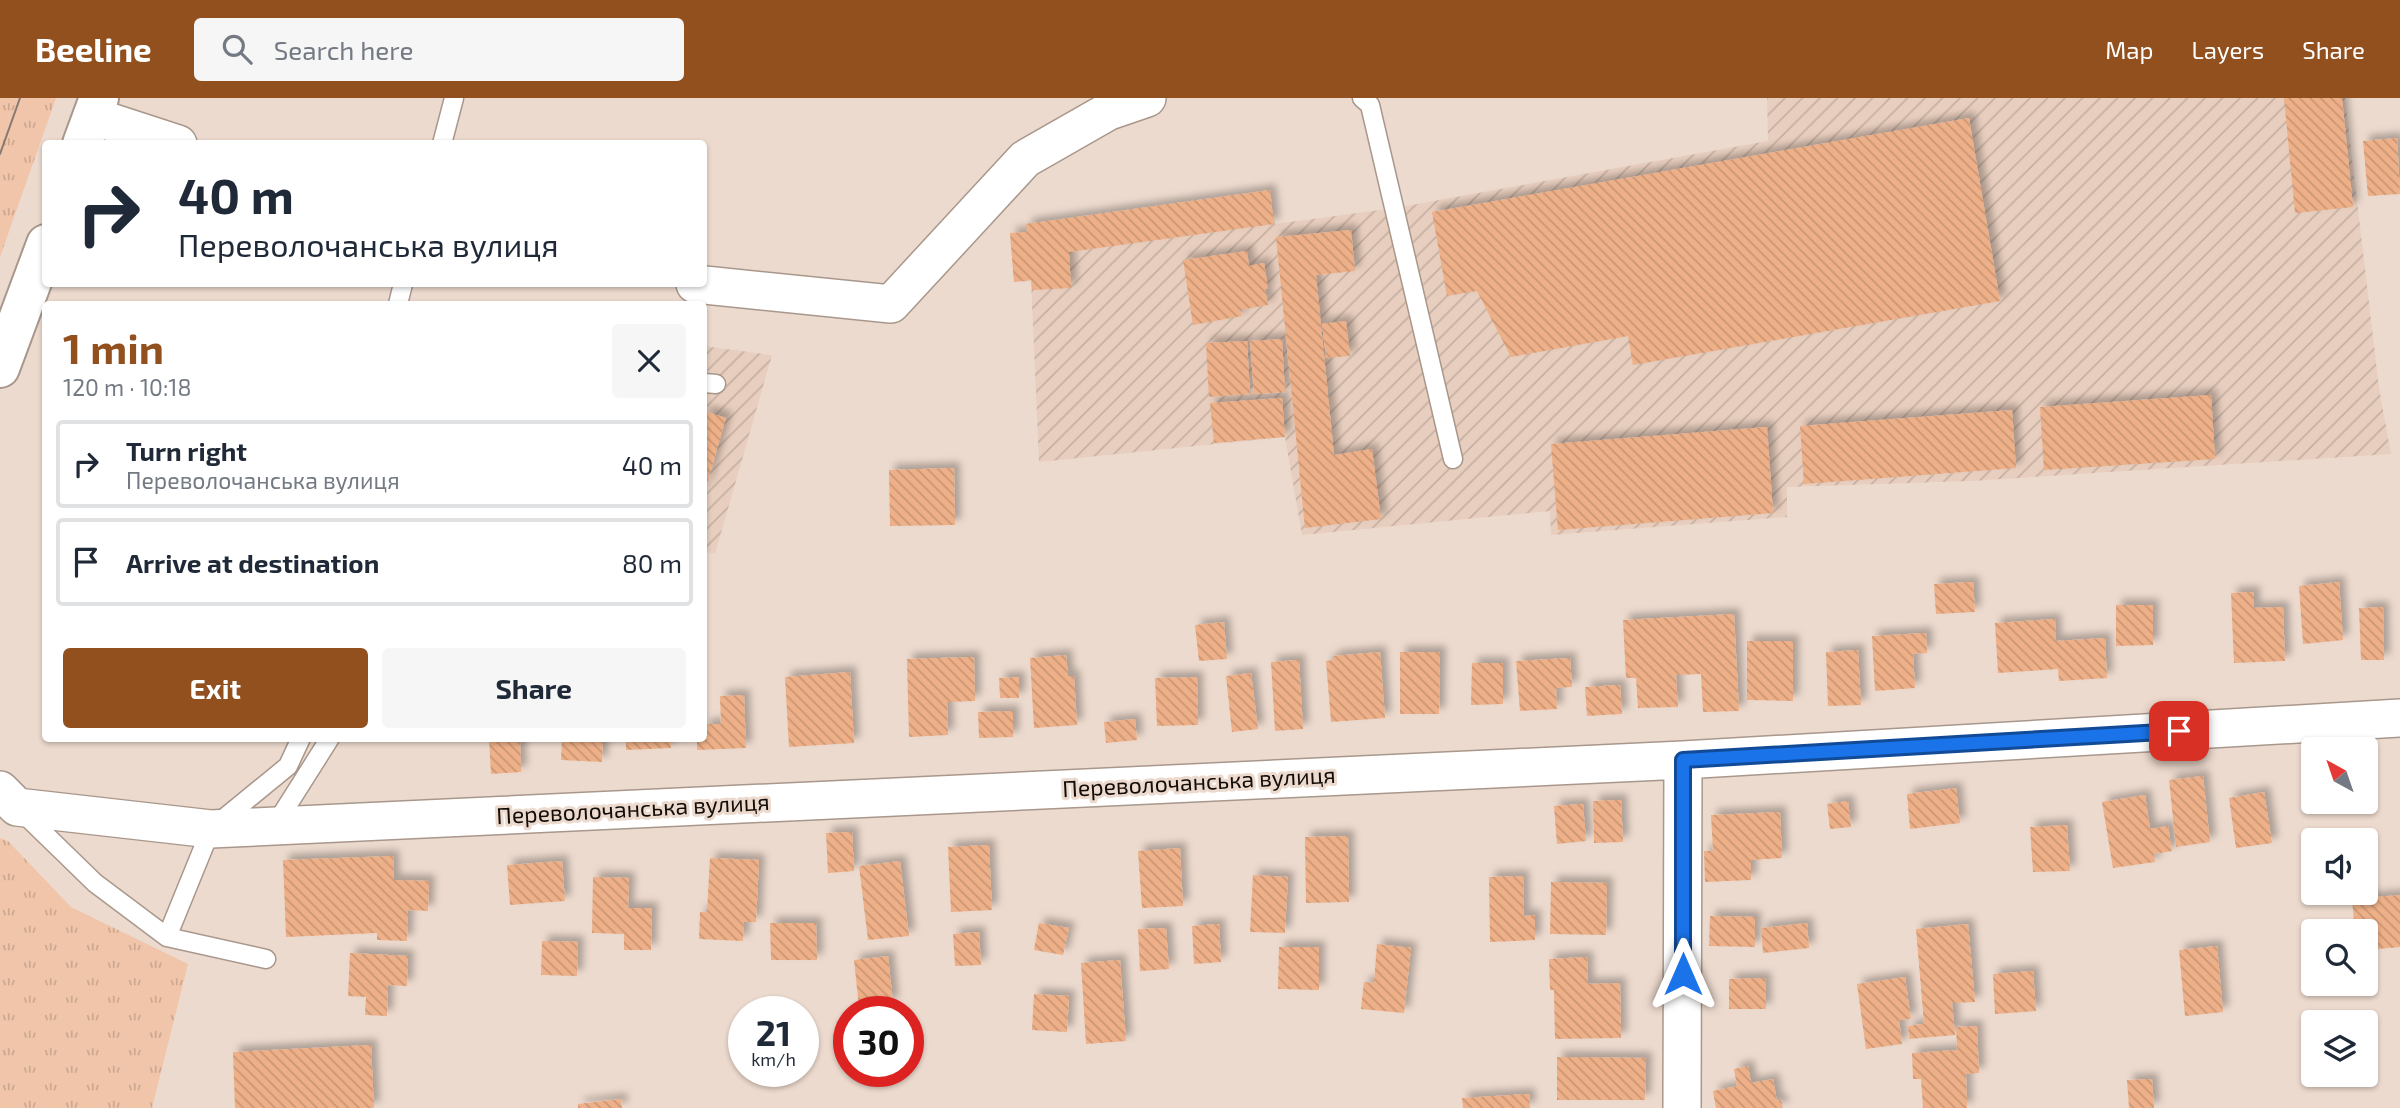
<!DOCTYPE html>
<meta charset="utf-8">
<style>
body{margin:0;font-family:"Exo 2",sans-serif;background:#f6f6f7;color:#1f2937;height:100vh;display:flex;flex-direction:column;font-size:26px;white-space:nowrap}
*{box-sizing:border-box;margin:0}
p{font-size:23px;color:#747a83}
.icon{flex:none;width:38px;height:38px;fill:none;stroke:currentColor;stroke-width:2;stroke-linecap:round;stroke-linejoin:round}
.map{position:relative;flex:1;overflow:hidden}
.side{position:absolute;left:42px;top:203px;width:665px;height:441px;display:flex;flex-direction:column;background:#fff;border-radius:7px;box-shadow:0 2px 5px #0004}
.side>*{flex:none}
.top-card{position:absolute;left:42px;top:42px;width:665px;height:147px;border-radius:7px;box-shadow:0 2px 5px #0004;background:#fff;color:#1f2937;overflow:hidden}
.needle{width:46px;rotate:320deg}
.buttons{position:absolute;left:2301px;top:639px;display:grid;gap:14px}
.buttons a{display:grid;place-items:center;width:77px;height:77px;border-radius:7px;background:#fff;box-shadow:0 2px 5px #0004;font-size:35px}
.speed{position:absolute;left:728px;top:898px;display:flex;gap:14px;font-size:35px;font-weight:700;text-align:center}
.speed>*{display:grid;place-content:center;width:91px;height:91px;border-radius:50%;background:#fff;box-shadow:0 2px 5px #0004;line-height:1}
.speed small{font-size:18px;font-weight:400}
.speed .limit{border:10px solid #d22;background:#fff;color:#111}
.pin{position:absolute;display:grid;place-items:center;width:60px;height:60px;color:#fff;margin:-30px;border-radius:14px;box-shadow:0 4px 10px #0006}
.me{position:absolute;width:77px;margin:-38px;rotate:0deg;stroke-linejoin:round;filter:drop-shadow(0 0 5px #0008)}
.turn{display:flex;align-items:center;gap:24px;height:147px;padding:0 21px;font-size:32px}
.turn .icon{width:91px;height:91px;stroke-width:2.5}
.turn b{display:block;font-size:49px;line-height:60px}
.round{display:grid;place-items:center;flex:none;width:74px;height:74px;border-radius:7px;background:#f6f6f7}
.overview{display:flex;align-items:center;justify-content:space-between;height:119px;padding:0 21px}
h1{font-size:42px;font-weight:700;line-height:52px;color:#92501e}
.action{display:flex;gap:14px;margin-top:auto;padding:14px 21px}
.action a{flex:1;height:80px;border-radius:7px;background:#92501e;color:#fff;font-size:28px;font-weight:700;line-height:80px;text-align:center}
.action a+a{background:#f6f6f7;color:#1f2937}
ul{padding:0;list-style:none}
li{display:flex;align-items:center;gap:21px;height:88px;margin:0 14px 10px;padding:0 7px;border:4px solid #e0e1e3;border-radius:7px}
li div{flex:1}
li b{display:block;font-size:26px}
li em{font-style:normal}
header{display:flex;align-items:center;gap:42px;box-sizing:border-box;height:98px;padding:0 35px;background:#92501e;color:#fff}
header strong{font-size:33px}
nav{display:flex;gap:38px;margin-inline-start:auto;font-size:24px}
.search{width:490px;height:63px;background:#f6f6f7;display:flex;align-items:center;gap:18px;box-sizing:border-box;padding:0 24px;border-radius:7px;color:#747a83;font-size:26px}
.map>svg:first-child{display:block}
.industrial{fill:url(#industrial-furrows)}
.grass{fill:url(#grass-tufts)}
.building{fill:url(#building-back-hatch);filter:url(#shadow)}
.lines{fill:none;stroke-linecap:round;stroke-linejoin:round}
.service-casing{stroke:#a9978b;stroke-width:21}
.minor-casing{stroke:#a9978b;stroke-width:40}
.trunk-casing{stroke:#a9978b;stroke-width:42}
.service{stroke:#fff;stroke-width:18}
.minor{stroke:#fff;stroke-width:37}
.trunk{stroke:#fff;stroke-width:38}
.tram{stroke:#877a72;stroke-width:2}
.route-casing{stroke:#114b97;stroke-width:18}
.route{stroke:#1a73e8;stroke-width:12}
.labels{text-anchor:middle;stroke-width:6;stroke-linejoin:round;paint-order:stroke}
.street-label{font-size:23px;fill:#130d09;stroke:#eddace}
</style>
<header>
<strong>Beeline</strong>
<div class="search"><svg class="icon" aria-label="search" viewBox="0 0 24 24"><circle cx="10" cy="10" r="6"/><path d="M15 15l6 6"/></svg>Search here</div>
<nav><a>Map</a><a>Layers</a><a>Share</a></nav>
</header>
<div class="map">
<svg width="2400" height="1010" viewBox="0 0 2400 1010">
<defs>
<pattern id="industrial-furrows" width="10" height="10" patternUnits="userSpaceOnUse" patternTransform="scale(1.75)"><rect width="10" height="10" fill="#e8cebe"/><path d="M-1 1l2-2M0 10L10 0M9 11l2-2" fill="none" stroke="#c6b0a2"/></pattern>
<pattern id="grass-tufts" width="24" height="20" patternUnits="userSpaceOnUse" patternTransform="scale(1.75)"><rect width="24" height="20" fill="#f0c5aa"/><path d="M3 7l-1-3M5 7V3M7 7l1-3M15 17l-1-3M17 17v-4M19 17l1-3" fill="none" stroke="#cda891"/></pattern>
<pattern id="building-back-hatch" width="6" height="6" patternUnits="userSpaceOnUse" patternTransform="scale(1.75)"><rect width="6" height="6" fill="#eeb088"/><path d="M-1 5l2 2M0 0l6 6M5-1l2 2" fill="none" stroke="#cb9674"/></pattern>
<filter id="shadow"><feDropShadow dx="6" dy="-6" stdDeviation="3.5" flood-color="#0004"/></filter>
</defs>
<rect width="100%" height="100%" fill="#eddace"/>
<path class="industrial" d="M1767 0H2345L2379 290 2391 356 1971 383 1787 389V419L1551 437 1550 413 1302 437 1285 339 1039 364 1031 183 1014 184 1010 135 1026 134V126L1270 92 1275 126 1395 110 1768 43Z
M704 248 772 257 715 456 704 453Z"/>
<path class="grass" d="M0 0H56L0 159Z
M0 740 8 743 71 809 188 866 152 1010H0Z"/>
<path class="building" d="M2284 0H2342L2353 109 2295 115Z
M1969 20 2000 203 1633 267 1628 238 1511 259 1477 193 1447 198 1432 114Z
M2397 40 2400 96 2368 98 2363 43Z
M1270 92 1274 126 1069 154 1071 190 1032 192 1031 182 1014 184 1010 135 1027 134 1026 126Z
M1351 132 1355 173 1316 177 1334 357 1372 351 1381 421 1305 430 1276 139Z
M1247 153 1249 168 1264 165 1268 190 1265 191 1268 207 1240 212 1242 218 1193 227 1183 162Z
M1346 223 1350 258 1326 260 1322 226Z
M1282 241 1285 294 1254 296 1250 243Z
M1247 243 1250 296 1209 299 1206 245Z
M2211 297 2215 361 2044 372 2040 309Z
M1282 300 1285 339 1214 345 1210 305Z
M2012 312 2016 370 1804 386 1800 328Z
M704 313 726 320 704 396Z
M1767 329 1773 415 1558 432 1551 346Z
M954 370 955 427 890 428 889 372Z
M1973 484 1975 514 1936 516 1934 486Z
M2339 484 2343 542 2303 546 2299 488Z
M2254 494V510L2283 509 2285 563 2234 565 2231 495Z
M2116 507H2153V547L2116 548Z
M2383 509 2384 562H2361L2359 510Z
M1734 516 1739 613 1703 614 1701 576 1676 577 1678 609 1638 610 1636 580H1626L1623 522Z
M2055 521 2056 543 2105 540 2107 580 2059 583 2058 571 1998 575 1995 525Z
M1224 524 1227 561 1199 563 1195 527Z
M1926 535 1927 555 1913 556 1915 590 1875 593 1872 538Z
M1747 543H1793V603L1747 602Z
M1858 552 1861 607 1828 608 1826 554Z
M1380 554 1385 620 1331 624 1326 563 1333 562V558Z
M1400 554H1440L1439 616H1400Z
M1066 557 1068 578H1074L1077 627 1034 630 1030 560Z
M974 559 975 603 947 604 948 637 909 639 907 561Z
M1570 560 1572 589 1556 590 1557 611 1520 613 1516 563Z
M1299 562 1303 631 1275 633 1271 564Z
M1472 565H1503V606L1471 607Z
M850 574 854 645 789 649 785 579Z
M1251 575 1258 631 1232 634 1226 578Z
M1019 579V600H1000L999 580Z
M1197 579 1198 627 1157 628 1155 580Z
M1620 587 1622 616 1587 618 1585 589Z
M744 597 746 650 697 652V640H704V626H721L720 598Z
M1013 613V639L979 640 978 614Z
M1135 621 1137 642 1106 645 1104 624Z
M489 640H520L521 674 491 676Z
M562 640H603L602 664 561 662Z
M626 640H670L671 650 626 652Z
M2203 678 2210 744 2176 749 2169 682Z
M1956 690 1960 725 1910 731 1907 696Z
M2264 694 2272 745 2236 750 2229 700Z
M2145 697 2150 731 2168 728 2172 753 2154 756 2155 764 2113 770 2102 704Z
M1621 702 1623 744 1594 745 1593 703Z
M1848 703 1851 729 1830 731 1827 706Z
M1583 706 1586 743 1557 746 1554 708Z
M1780 714 1782 760 1751 762V782L1705 784 1704 753H1713L1711 717Z
M2067 727 2070 773 2033 774 2030 729Z
M852 734 854 773 828 775 826 735Z
M1348 738 1349 804 1306 805 1305 739Z
M989 747 992 812 951 814 948 749Z
M1180 750 1183 808 1142 810 1138 753Z
M393 758 394 782 429 783 428 813 408 812 407 843 377 842V835L286 839 283 762Z
M710 760 759 762 756 824H744L743 843 699 841 700 814H707Z
M562 763 565 803 510 807 507 767Z
M900 763 909 838 868 842 859 768Z
M1253 777 1288 779 1285 835 1250 834Z
M1523 778 1524 818 1535 817V842L1490 844 1489 779Z
M593 779 629 780 628 810H652L651 852H624V836L592 835Z
M1551 784 1607 785 1606 837 1550 836Z
M2400 797V849L2366 852V833H2355L2352 801Z
M1710 818 1755 819V849L1709 848Z
M770 825H816L817 862H771Z
M1039 825 1069 830 1063 857 1034 852Z
M1807 825 1809 850 1763 855 1761 830Z
M1219 826 1221 864 1194 866 1192 828Z
M1968 826 1975 904 1952 905 1955 937 1909 941 1908 928 1924 926 1916 831Z
M1166 830 1169 871 1140 873 1138 831Z
M979 834 981 867 955 868 953 836Z
M542 843 578 844 577 878 541 877Z
M1377 846 1411 850 1404 915 1361 911 1364 884 1374 885Z
M2217 848 2223 914 2185 918 2179 852Z
M1279 849H1319V892L1278 891Z
M350 855 408 858 407 888 388 887 387 918 365 917 366 899 348 898Z
M888 858 893 905 859 909 854 862Z
M1587 859 1588 886 1620 885 1621 940 1555 941 1554 892H1550L1549 861Z
M1120 862 1126 943 1086 946 1081 865Z
M2033 873 2036 913 1995 916 1993 876Z
M1905 879 1911 921 1899 922 1902 946 1866 951 1857 886Z
M1765 880 1766 911H1729V881Z
M1034 896 1069 898 1067 934 1032 932Z
M1977 928 1979 975 1966 976 1967 1010H1923L1921 981H1913L1912 955 1957 952 1956 929Z
M371 947 374 1010H235L233 954Z
M1557 959 1646 960 1645 1002H1557Z
M1748 968 1751 985 1773 981 1777 1003 1781 1002 1783 1010H1716L1713 993 1737 988 1734 971Z
M2152 981 2154 1010H2129L2127 982Z
M1529 996 1530 1010H1463L1462 1000Z
M621 1001 622 1010H578V1006Z"/>
<g class="lines">
<g class="service-casing">
<path id="service" d="M1362 0 1370 7 1453 361
M442 46 454 0
M398 206 403 186
M704 285 716 286
M22 714 95 785 167 839 266 861
M275 727 330 640
M167 839 211 731 288 668 301 640"/>
</g>
<g class="minor-casing">
<path id="minor" d="M92 18 178 46
M695 186 891 206 1025 61 1109 13 1147 0
M0 692 17 709 211 731 1683 662 2400 620
M1682 1010 1683 662"/>
</g>
<g class="trunk-casing">
<path id="trunk" d="M82 46 99 0
M0 270 46 146"/>
</g>
<use href="#service" class="service"/>
<use href="#minor" class="minor"/>
<use href="#trunk" class="trunk"/>
<path class="tram" d="M0 56 20 0"/>
</g>
<g class="lines">
<g class="route-casing">
<path id="route" d="M1683 876V662L2179 633"/>
</g>
<use href="#route" class="route"/>
</g>
<g class="labels">
<g class="street-label">
<text transform="translate(1199 684) rotate(-3)" y="8">Переволочанська вулиця</text>
<text transform="translate(633 711) rotate(-3)" y="8">Переволочанська вулиця</text>
</g>
</g>
</svg>
<div class="buttons">
<a><svg class="needle" viewBox="-14 -14 28 28"><path d="M0-13l5 13h-10z" fill="#e53935"/><path d="M0 13l5-13h-10z" fill="#747a83"/></svg></a>
<a><svg class="icon" aria-label="sound" viewBox="0 0 24 24"><path d="M4 9h4l5-4v14l-5-4H4zM17 9q2 3 0 6"/></svg></a>
<a><svg class="icon" aria-label="search" viewBox="0 0 24 24"><circle cx="10" cy="10" r="6"/><path d="M15 15l6 6"/></svg></a>
<a><svg class="icon" aria-label="layers" viewBox="0 0 24 24"><path d="M12 4l9 5-9 5-9-5zM3 14l9 5 9-5"/></svg></a>
</div>
<div class="speed"><div>21<small>km/h</small></div><div class="limit">30</div></div>
<div class="pin" style="left:2179px;top:633px;background:#d93025"><svg class="icon" aria-label="arrive" viewBox="0 0 24 24"><path d="M6 21V4h12l-3 4 3 4H6"/></svg></div>
<svg class="me" style="left:1683px;top:876px" viewBox="-20 -20 40 40"><path d="M0-17L14 15 0 8-14 15z" fill="#1a73e8" stroke="#fff" stroke-width="4"/></svg>
<div class="top-card">
<div class="turn"><svg class="icon" aria-label="right" viewBox="0 0 24 24"><path d="M7 20v-9h11M14 6l5 5-5 5"/></svg><div><b>40 m</b>Переволочанська вулиця</div></div>
</div>
<section class="side">
<div class="overview"><div><h1>1 min</h1><p>120 m · 10:18</p></div><a class="round"><svg class="icon" aria-label="close" viewBox="0 0 24 24"><path d="M6 6l12 12M18 6L6 18"/></svg></a></div>
<ul>
<li><svg class="icon" aria-label="right" viewBox="0 0 24 24"><path d="M7 20v-9h11M14 6l5 5-5 5"/></svg><div><b>Turn right</b><p>Переволочанська вулиця</p></div><em>40 m</em></li>
<li><svg class="icon" aria-label="arrive" viewBox="0 0 24 24"><path d="M6 21V4h12l-3 4 3 4H6"/></svg><div><b>Arrive at destination</b></div><em>80 m</em></li>
</ul>
<div class="action"><a>Exit</a><a>Share</a></div>
</section>
</div>
